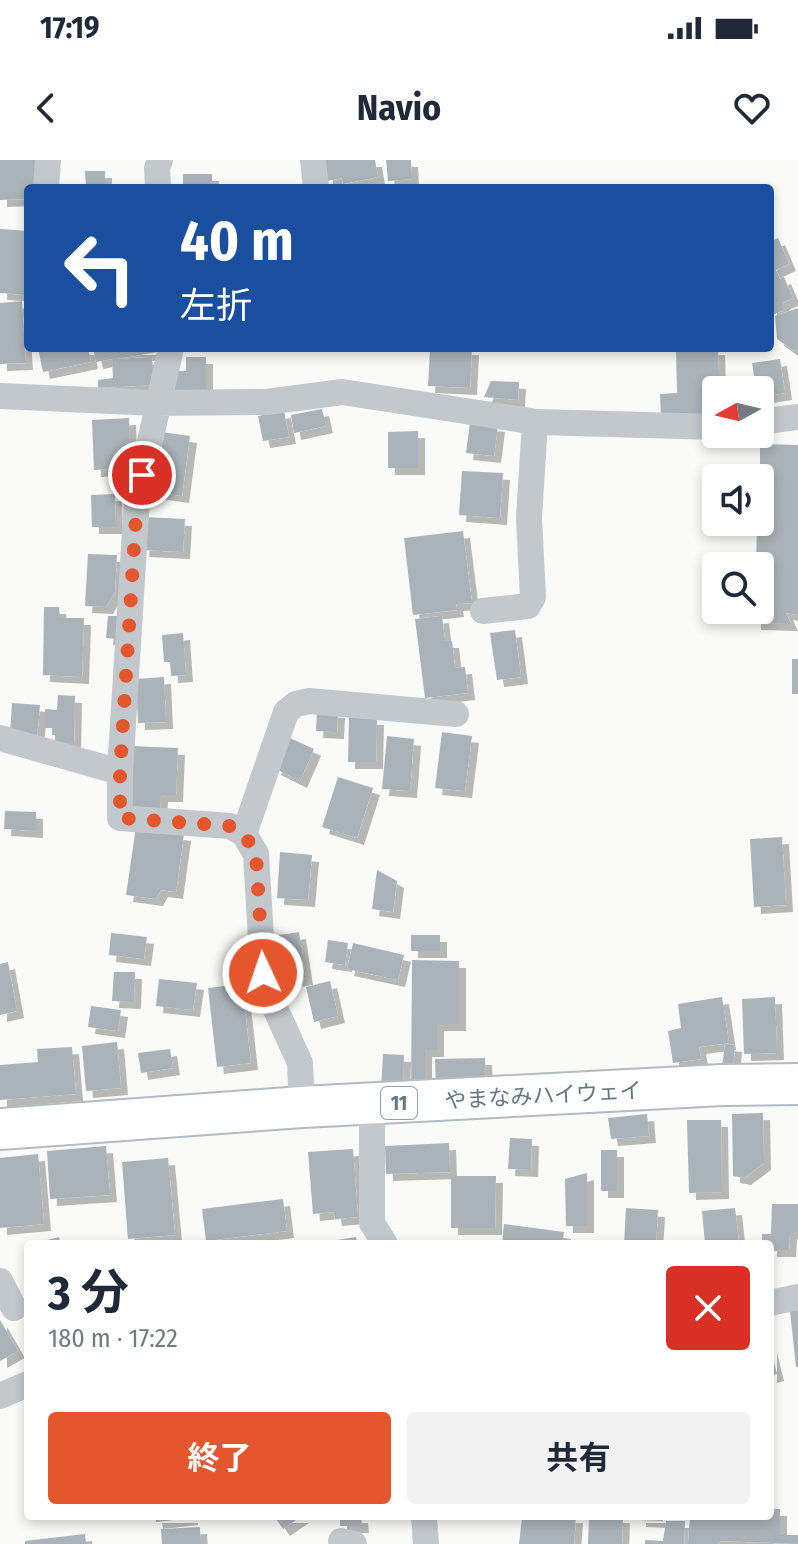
<!DOCTYPE html>
<html lang="ja">
<meta charset="utf-8">
<style>
body{margin:0;font-family:"Fira Sans Condensed","Noto Sans JP",sans-serif;background:#f2f2f3;color:#1f2937;height:100vh;display:flex;flex-direction:column;font-size:30px;white-space:nowrap}
*{box-sizing:border-box;margin:0}
p{font-size:26px;color:#747a83}
.icon{flex:none;width:44px;height:44px;fill:none;stroke:currentColor;stroke-width:2;stroke-linecap:round;stroke-linejoin:round}
.map{position:relative;flex:1;overflow:hidden}
.sheet{position:absolute;left:24px;top:1080px;width:750px;height:280px;display:flex;flex-direction:column;background:#fff;border-radius:8px;box-shadow:0 4px 12px #0003}
.sheet>*{flex:none}
.banner{position:absolute;left:24px;top:24px;width:750px;height:168px;border-radius:8px;box-shadow:0 4px 12px #0003;background:#1a4fa0;color:#fff;overflow:hidden}
.needle{width:52px;rotate:262deg}
.buttons{position:absolute;left:702px;top:216px;display:grid;gap:16px}
.buttons a{display:grid;place-items:center;width:72px;height:72px;border-radius:8px;background:#fff;box-shadow:0 4px 12px #0003;font-size:40px}
.pin{position:absolute;display:grid;place-items:center;width:68px;height:68px;color:#fff;margin:-34px;border:4px solid #fff;border-radius:50%;box-shadow:0 2px 8px #0007}
.me{position:absolute;width:88px;margin:-44px;rotate:357deg;stroke-linejoin:round;filter:drop-shadow(0 0 6px #0008)}
.turn{display:flex;align-items:center;gap:28px;height:168px;padding:0 24px;font-size:36px}
.turn .icon{width:104px;height:104px;stroke-width:2.5}
.turn b{display:block;font-size:56px;line-height:68px}
.round{display:grid;place-items:center;flex:none;width:84px;height:84px;border-radius:8px;background:#f2f2f3}
.head{display:flex;align-items:center;justify-content:space-between;height:136px;padding:0 24px}
h1{font-size:48px;font-weight:700;line-height:60px}
.cta{display:flex;gap:16px;margin-top:auto;padding:16px 24px}
.cta a{flex:1;height:92px;border-radius:8px;background:#e4572e;color:#fff;font-size:32px;font-weight:700;line-height:92px;text-align:center}
.cta a+a{background:#f2f2f3;color:#1f2937}
.status{display:flex;justify-content:space-between;align-items:center;height:56px;padding:0 40px;background:#fff;direction:ltr}
.status svg{height:22px;fill:currentColor}
header{display:flex;justify-content:space-between;align-items:center;height:104px;padding:0 24px;background:#fff;font-size:36px;font-weight:700}
.map>svg:first-child{display:block}
.building{fill:#aab3b9;filter:url(#shadow)}
.lines{fill:none;stroke-linecap:round;stroke-linejoin:round}
.primary-casing{stroke:#b5babe;stroke-width:44}
.minor{stroke:#c3c8cc;stroke-width:26}
.primary{stroke:#fff;stroke-width:40}
.route{stroke:#e4572e;stroke-width:14;stroke-dasharray:0 25.2}
.labels{text-anchor:middle;stroke-width:8;stroke-linejoin:round;paint-order:stroke}
.shield{fill:#fff;stroke:#939fa8;stroke-width:2}
.shield-label{font-size:20px;font-weight:bold;fill:#657683}
.street-label{font-size:22px;fill:#657683;stroke:#fff}
</style>
<div class="status"><b>17:19</b><svg viewBox="0 0 49 12"><path d="M0 12V9h3v3zM5 12V6h3v6zM10 12V3h3v9zM15 12V0h3v12zM26 1h20v11H26zM47 4h2v5h-2z"/></svg></div>
<header><svg class="icon" aria-label="back" viewBox="0 0 24 24"><path d="M15 5l-7 7 7 7"/></svg>Navio<svg class="icon" aria-label="heart" viewBox="0 0 24 24"><path d="M12 20l-8-8c-3-5 5-10 8-4 3-6 11-1 8 4z"/></svg></header>
<div class="map">
<svg width="798" height="1384" viewBox="0 0 798 1384">
<defs>
<filter id="shadow"><feDropShadow dx="7" dy="7" stdDeviation="0" flood-color="#0004"/></filter>
</defs>
<rect width="100%" height="100%" fill="#fafaf8"/>
<path class="building" d="M0 0H43L44 28H28V39L0 40Z
M323 0H375L378 17 343 24 342 18 327 21Z
M386 0H411L412 19 388 21Z
M85 11H105V28H86Z
M183 14H212V28H183Z
M0 69 28 71V135L0 133Z
M778 78 789 104 776 110 780 119 784 117 793 138 782 143V151L770 156V82Z
M22 141 26 203 0 204V143Z
M798 148V189L794 191 777 179 775 156Z
M38 188H88L91 202 43 212Z
M93 188H164L165 191 116 199 152 197 154 225 98 228V220L113 218 112 199 96 202Z
M430 188H472L470 228 428 226Z
M718 188 719 217 709 218 711 255 661 257 660 234 677 233 676 190Z
M186 197H206V231H172L173 211H186Z
M780 199 785 233 760 237V230H756L752 203Z
M491 221 519 222 518 240 484 237Z
M322 249 326 266 294 273 291 255Z
M284 251 289 277 263 281 258 256Z
M129 258 131 308 94 310 92 260Z
M470 262 498 265 494 296 466 293Z
M154 271 190 276 182 336 146 331Z
M418 271V308H388V272Z
M760 284 798 285V455L786 453 791 464 754 463V450H760V406H756L757 362H760Z
M462 311 503 313 500 358 459 355Z
M115 334 116 367H92L91 335Z
M144 357 185 359 183 392 142 390Z
M463 371 472 443 456 444 457 450 413 455 404 378Z
M88 394 117 395 115 431 106 447 85 446Z
M44 447H59L60 458H84L82 517 43 515Z
M108 456H120L118 479 106 478Z
M442 456 445 481H452L455 508 465 507 468 533 425 538 415 459Z
M515 470 521 517 497 520 490 473Z
M183 473 186 515 171 516 170 502H164L162 475Z
M792 499H798V534H792Z
M164 517 166 562 138 563 136 519Z
M58 535 75 536 74 583H55V568H45V549L57 550Z
M12 543 40 545 37 578 10 576Z
M317 550 338 551 337 572 316 571Z
M349 557 377 558 376 602H348Z
M442 572 472 576 465 631 435 628Z
M387 576 414 579 410 631 382 629Z
M288 577 314 589 300 621 274 608Z
M132 586 178 588 176 635H161L160 650 131 649Z
M338 617 373 628 357 678 322 667Z
M5 651 36 652V671L4 669Z
M136 667 184 674 176 732 161 730 156 739 126 735Z
M782 677 786 745 754 747 750 679Z
M280 692 312 695 308 740 277 738Z
M377 710 397 721 393 752 372 749Z
M299 772 306 818 286 821 279 775Z
M111 773 147 777 144 799 109 795Z
M411 775H440V791H411Z
M328 780 348 783 345 805 325 802Z
M353 783 404 795 398 820 347 809Z
M412 800 459 801V864H437V890H425V927L411 934Z
M8 802 17 851 0 855V804Z
M114 812H135L134 842 112 841Z
M159 819 197 823 193 850 156 846Z
M330 821 338 856 314 862 306 827Z
M242 824 251 903 217 907 208 828Z
M722 837 729 883 699 887 701 899 673 903 668 871 681 868 678 844Z
M775 837 777 893 744 894 742 839Z
M91 846 121 850 118 871 88 867Z
M117 882 121 928 86 931 82 886Z
M725 884 735 885 733 908 722 907Z
M72 887 76 934 0 940V905L38 902 37 889Z
M170 889 173 908 141 913 138 893Z
M383 894 404 895 403 931 381 930Z
M485 898 486 926 436 928 435 899Z
M763 953 764 1003 744 1018 733 1016 732 954Z
M647 954 649 976 611 979 608 958Z
M687 960H721L722 1032 689 1033Z
M510 978 532 979 531 1010 508 1009Z
M449 983 450 1012 386 1014 385 986Z
M106 986 110 1035 50 1039 47 991Z
M353 989 358 1057 335 1059 334 1052 313 1054 308 992Z
M601 990H617V1031H601Z
M38 994 44 1064 0 1068V998Z
M168 998 175 1075 128 1079 122 1002Z
M587 1013V1066H566L565 1019Z
M451 1016H496L495 1068H451Z
M283 1039 287 1071 206 1081 202 1049Z
M772 1044H798V1072H790L789 1090H770V1084H762V1074H771Z
M626 1048 658 1050 656 1084H624Z
M735 1048 739 1084H705L702 1051Z
M504 1064 564 1072 562 1084H502Z
M59 1077 61 1084H35V1083Z
M356 1077 357 1084H324V1082Z
M798 1150V1207H796L790 1151Z
M0 1160 18 1191 0 1201Z
M770 1186 777 1214 770 1216Z
M770 1349H780V1375H798V1384L719 1381 718 1384H688L690 1356H770Z
M155 1356H191V1358L156 1362Z
M274 1356H302L283 1369Z
M340 1356H361L362 1366H340Z
M522 1356H576L574 1384H519Z
M589 1356H623L622 1384H588Z
M639 1356H663V1361L639 1360Z
M666 1361H685L684 1384H645V1380L663 1381Z
M200 1367 201 1384H162L161 1369Z
M85 1374 86 1384H25V1381Z"/>
<g class="lines">
<g class="primary-casing">
<path id="primary" d="M0 969 302 947 723 925 798 924"/>
</g>
<path class="minor" d="M313 0 316 28
M46 28 48 0
M158 28 157 8 160 0
M171 188 137 339 120 612V658L230 666 244 674 256 694 263 813 271 839 300 903 302 947
M0 236 157 243 267 242 342 232 537 262 716 267
M760 262 798 257
M483 451 528 446 533 437 529 358 535 262
M0 578 120 612
M244 674 286 552 296 544 309 541 456 554
M372 944V1063L385 1084
M0 1121 14 1148
M770 1143 798 1137
M0 1236 28 1224
M424 1356 426 1384
M341 1381 354 1384"/>
<use href="#primary" class="primary"/>
</g>
<g class="lines">
<path class="route" d="M142 315 137 339 120 612V658L230 666 244 674 256 694 263 813"/>
</g>
<g class="labels">
<rect class="shield" x="381" y="927" width="36" height="32" rx="6"/>
<g class="shield-label">
<text x="399" y="950">11</text>
</g>
<g class="street-label">
<text transform="translate(543 935) rotate(-3)" y="8">やまなみハイウェイ</text>
</g>
</g>
</svg>
<div class="buttons">
<a><svg class="needle" viewBox="-14 -14 28 28"><path d="M0-13l5 13h-10z" fill="#e53935"/><path d="M0 13l5-13h-10z" fill="#747a83"/></svg></a>
<a><svg class="icon" aria-label="sound" viewBox="0 0 24 24"><path d="M4 9h4l5-4v14l-5-4H4zM17 9q2 3 0 6"/></svg></a>
<a><svg class="icon" aria-label="search" viewBox="0 0 24 24"><circle cx="10" cy="10" r="6"/><path d="M15 15l6 6"/></svg></a>
</div>
<div class="pin" style="left:142px;top:315px;background:#d93025"><svg class="icon" aria-label="arrive" viewBox="0 0 24 24"><path d="M6 21V4h12l-3 4 3 4H6"/></svg></div>
<svg class="me" style="left:263px;top:813px" viewBox="-20 -20 40 40"><circle r="17" fill="#e4572e" stroke="#fff" stroke-width="3"/><path d="M0-11L8 9 0 5-8 9z" fill="#fff"/></svg>
<div class="banner">
<div class="turn"><svg class="icon" aria-label="left" viewBox="0 0 24 24"><path d="M17 20v-9H6M10 6l-5 5 5 5"/></svg><div><b>40 m</b>左折</div></div>
</div>
<section class="sheet">
<div class="head"><div><h1>3 分</h1><p>180 m · 17:22</p></div><a class="round" style="background:#d93025;color:#fff"><svg class="icon" aria-label="close" viewBox="0 0 24 24"><path d="M6 6l12 12M18 6L6 18"/></svg></a></div>
<div class="cta"><a>終了</a><a>共有</a></div>
</section>
</div>
